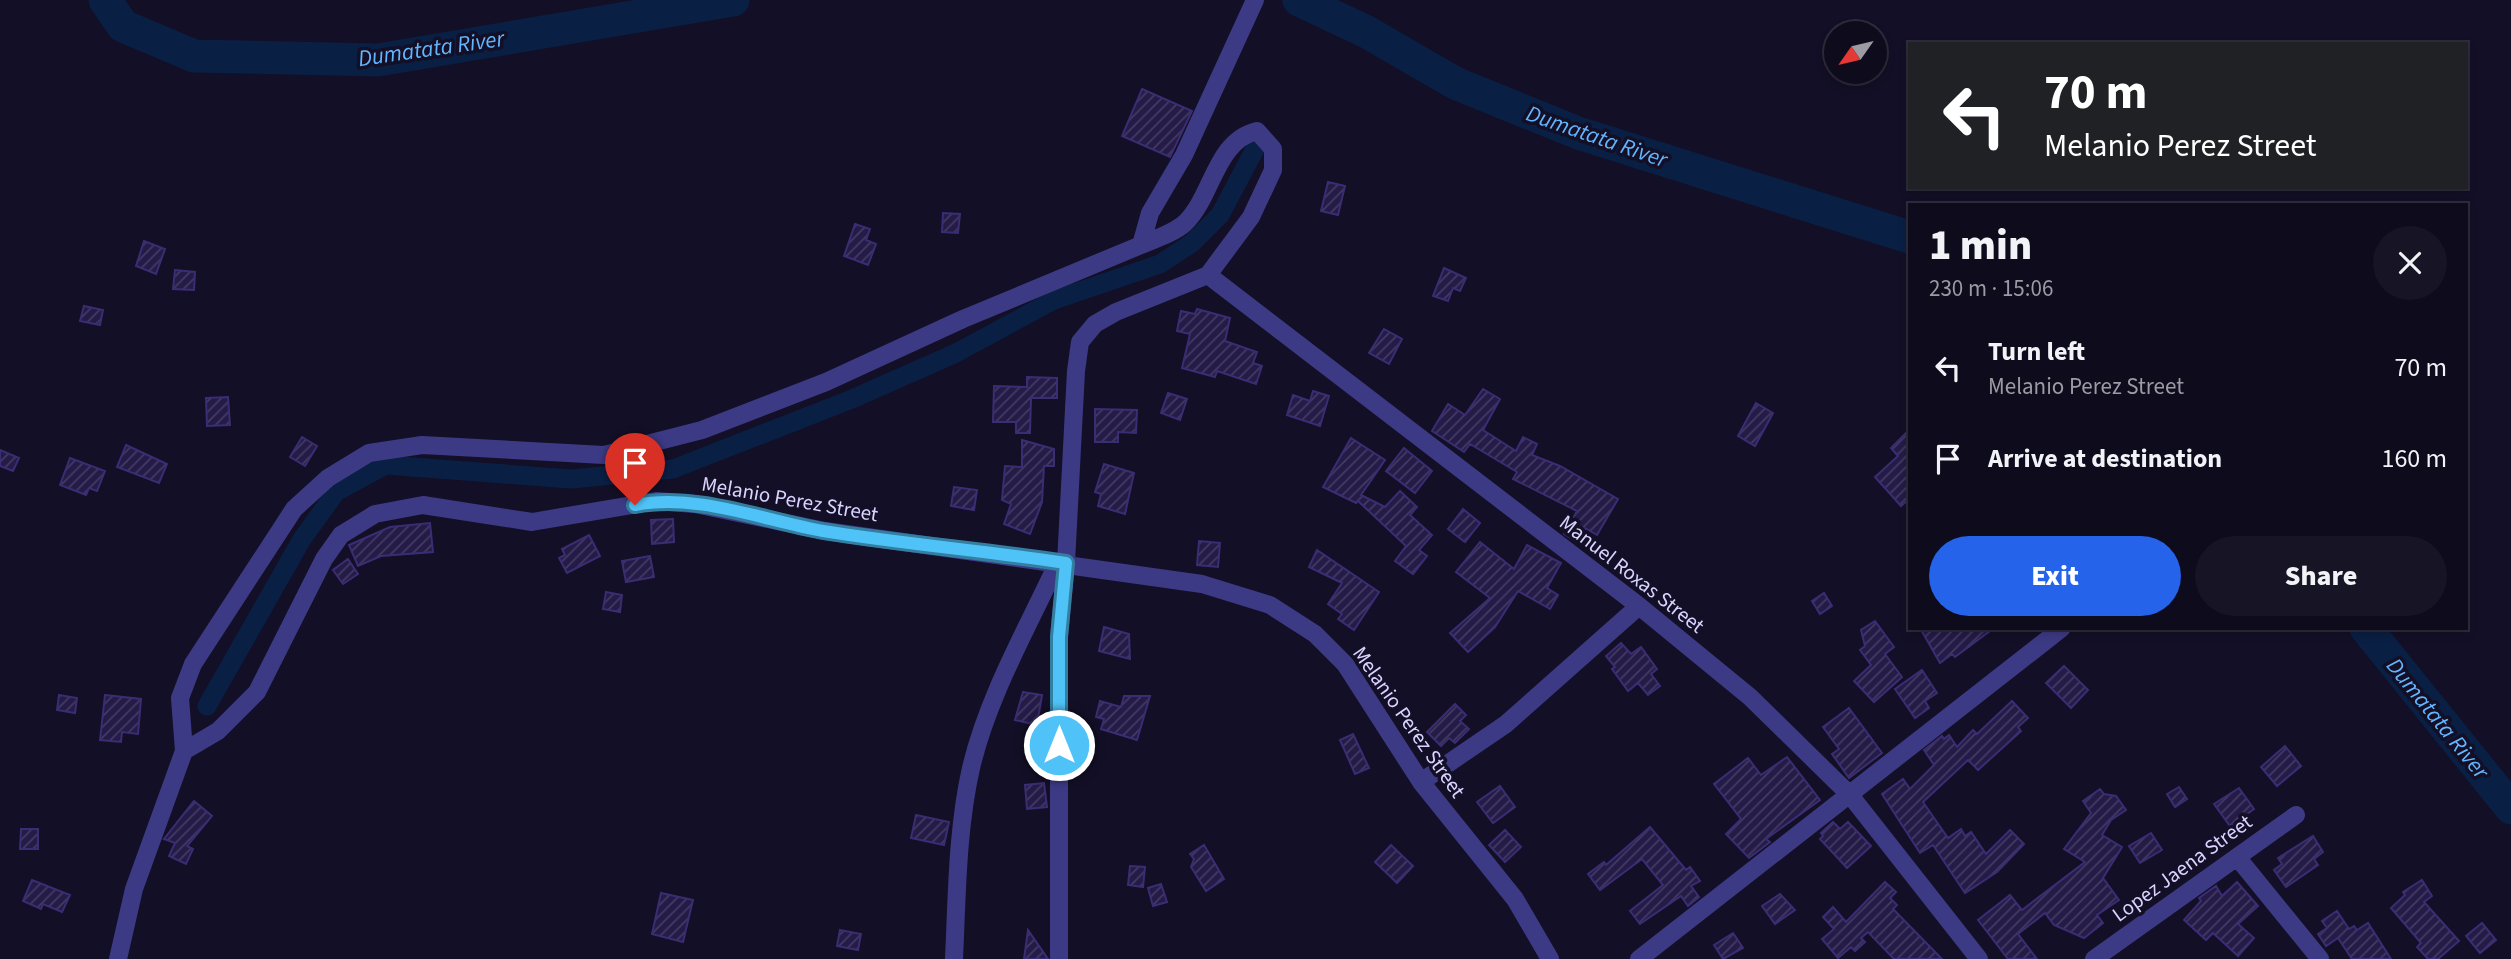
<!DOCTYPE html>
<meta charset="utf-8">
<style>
body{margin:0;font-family:"Source Sans 3",sans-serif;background:#171425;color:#f1f3f6;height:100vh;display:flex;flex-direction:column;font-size:26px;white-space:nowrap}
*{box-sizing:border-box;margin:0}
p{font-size:23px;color:#9b9ba3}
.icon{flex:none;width:38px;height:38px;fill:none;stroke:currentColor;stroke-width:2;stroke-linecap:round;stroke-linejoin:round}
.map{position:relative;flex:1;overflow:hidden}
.sheet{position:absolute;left:1908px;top:203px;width:560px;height:427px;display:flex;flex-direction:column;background:#0e0b1c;border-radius:0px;box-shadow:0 4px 10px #0003,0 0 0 2px #2e2b3b}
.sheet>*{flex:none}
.guide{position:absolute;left:1908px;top:42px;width:560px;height:147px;border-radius:0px;box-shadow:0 4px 10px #0003,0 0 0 2px #2e2b3b;background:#202124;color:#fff;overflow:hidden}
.needle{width:46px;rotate:236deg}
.buttons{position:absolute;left:1824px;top:21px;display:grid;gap:14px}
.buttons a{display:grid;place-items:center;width:63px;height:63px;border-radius:50%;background:#0e0b1c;box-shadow:0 4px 10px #0003,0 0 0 2px #2e2b3b;font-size:35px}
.pin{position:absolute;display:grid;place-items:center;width:60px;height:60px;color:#fff;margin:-72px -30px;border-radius:50% 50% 50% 0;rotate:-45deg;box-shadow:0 0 7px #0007}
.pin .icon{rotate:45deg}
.me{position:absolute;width:77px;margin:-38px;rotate:0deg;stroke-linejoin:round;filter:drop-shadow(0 0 5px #0008)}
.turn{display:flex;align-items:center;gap:24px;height:147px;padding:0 21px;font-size:32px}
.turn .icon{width:91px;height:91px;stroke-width:2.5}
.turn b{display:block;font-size:49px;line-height:60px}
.round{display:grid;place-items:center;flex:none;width:74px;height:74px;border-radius:37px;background:#171425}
.head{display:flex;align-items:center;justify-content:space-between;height:119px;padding:0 21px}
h1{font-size:42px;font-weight:800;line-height:52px}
.cta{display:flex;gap:14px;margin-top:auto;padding:14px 21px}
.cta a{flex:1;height:80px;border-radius:42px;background:#2563eb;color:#fff;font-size:28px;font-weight:800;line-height:80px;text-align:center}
.cta a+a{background:#171425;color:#f1f3f6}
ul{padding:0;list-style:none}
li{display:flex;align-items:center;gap:21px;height:91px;padding:0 21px}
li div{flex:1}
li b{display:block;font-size:26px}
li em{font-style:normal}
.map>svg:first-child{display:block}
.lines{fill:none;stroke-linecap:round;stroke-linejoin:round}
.canal{stroke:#0a1f44;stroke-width:19}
.river{stroke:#0a1f44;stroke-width:33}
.building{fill:url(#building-hatch);stroke:#3b2d73;stroke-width:2}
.minor{stroke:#3d3a85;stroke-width:18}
.route-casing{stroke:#337fa1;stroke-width:18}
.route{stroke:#4fc3f7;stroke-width:12}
.labels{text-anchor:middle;stroke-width:7;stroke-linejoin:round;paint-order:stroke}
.street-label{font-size:21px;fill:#d9d4ff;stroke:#130f26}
.water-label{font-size:23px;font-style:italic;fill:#62b6ff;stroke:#130f26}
</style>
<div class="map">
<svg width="2511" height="959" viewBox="0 0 2511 959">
<defs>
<pattern id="building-hatch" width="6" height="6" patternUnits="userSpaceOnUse" patternTransform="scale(1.75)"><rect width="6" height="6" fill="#241b47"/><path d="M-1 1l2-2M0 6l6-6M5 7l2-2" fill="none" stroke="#433b63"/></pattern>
</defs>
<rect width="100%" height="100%" fill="#130f26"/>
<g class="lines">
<path class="canal" d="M207 706 302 539 336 492 386 465 571 479 673 469 852 399 956 353 1054 300 1160 264 1192 243 1220 215 1255 149"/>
<path class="river" d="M105 0 123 26 194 56 378 60 733 0
M1299 0 1367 32 1455 83 1578 133 1909 237
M2366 628 2511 808"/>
</g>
<path class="building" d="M1142 89 1192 111 1170 157 1122 136Z
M1328 182 1345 186 1338 215 1321 211Z
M943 213 960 214 958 233 942 232Z
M855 224 870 229 866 240 876 244 868 265 844 256Z
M144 241 165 249 156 274 136 266Z
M1444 268 1466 278 1460 291 1453 288 1448 301 1433 296Z
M175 270 195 272 194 290 173 289Z
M84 306 103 310 100 325 80 321Z
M1197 309 1230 318 1225 341 1257 352 1253 363 1262 366 1256 384 1217 371 1215 377 1182 368 1190 334 1177 331 1181 311 1195 314Z
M1384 329 1402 339 1389 364 1369 353Z
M1027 377 1057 378V398H1031L1030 433H1016V422H993L994 386 1027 387Z
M1483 389 1500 399 1483 430 1516 451 1523 437 1537 444 1532 455 1560 466 1618 499 1597 535 1585 528 1577 542 1567 536 1564 534 1577 511 1513 479 1517 472 1470 444 1464 452 1432 431 1448 404 1465 415Z
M1313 391 1329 396 1320 426 1287 415 1293 395 1310 401Z
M1168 393 1187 399 1180 420 1161 413Z
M228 397 230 425 207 426 206 398Z
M1756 403 1773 413 1755 446 1738 436Z
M1095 409 1137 410 1136 433 1118 432V442H1095Z
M1909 430V499L1901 506 1875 477 1898 456 1891 448Z
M302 437 317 446 305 466 290 457Z
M1351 438 1385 460 1361 495 1385 507 1400 491 1417 507 1410 515 1432 535 1419 550 1427 556 1413 574 1395 561 1406 546 1358 501 1356 503 1323 487Z
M1022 440 1054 449V466H1044L1042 502 1030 534 1004 524 1011 504 1002 500 1005 466 1022 467Z
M126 445 167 464 159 483 117 467Z
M1404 448 1432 471 1415 493 1386 471Z
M0 450 19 458 13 471 0 466Z
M70 458 105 471 97 491 89 488 86 495 60 485Z
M1104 464 1134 473 1125 514 1098 506 1101 494 1095 492Z
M954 487 977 490 974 510 951 506Z
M1463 509 1480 523 1465 542 1448 529Z
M673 519 674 542 652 544 651 520Z
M430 523 433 552 381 556 358 566 349 545 390 527Z
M589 535 600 556 567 573 559 558 565 555 562 549Z
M1199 541 1220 543 1218 567 1197 565Z
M1480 542 1514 569 1527 545 1561 563 1547 588 1558 595 1550 609 1518 591 1495 627 1468 652 1450 633 1490 598 1456 572Z
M1317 550 1379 592 1354 630 1338 619 1342 614 1328 604 1342 583 1309 567Z
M650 556 654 577 626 582 622 561Z
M348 559 358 574 343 584 333 570Z
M606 592 622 595 620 612 603 609Z
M1824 593 1832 606 1820 614 1812 601Z
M1875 621 1894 647 1885 654 1902 677 1874 702 1854 681 1871 665 1860 650 1865 646 1861 630Z
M1104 627 1129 634 1130 659 1099 651Z
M1920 628H1994L1955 657 1952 654 1940 663Z
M1621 643 1631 654 1641 647 1657 669 1651 674 1660 686 1648 695 1638 683 1628 691 1612 669 1615 667 1606 656Z
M2064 666 2088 690 2071 708 2046 683Z
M1922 670 1937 693 1925 701 1929 708 1915 718 1895 689Z
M1023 692 1042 695 1037 725 1015 720Z
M59 695 77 698 75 713 57 710Z
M105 695 141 699 138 734 122 732 121 742 100 740Z
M1124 696H1150L1137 740 1101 729 1104 719 1096 717 1100 701 1121 707Z
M2012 701 2028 718 2018 727 2021 731 1978 770 1968 760 1923 802 1948 838 1961 829 1965 836 1971 832 1986 854 2010 830 2024 844 1997 872 1965 893 1933 845 1920 853 1882 794 1903 779 1910 789 1934 765 1924 750 1942 736 1944 739 1949 735 1957 747 1973 730 1977 734Z
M1455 704 1466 715 1460 721 1469 729 1455 743 1449 738 1441 746 1427 732Z
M1849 708 1882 753 1849 778 1832 754 1839 749 1823 727Z
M1353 734 1369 768 1355 774 1340 740Z
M2285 746 2301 766 2277 786 2261 767Z
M1787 757 1820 800 1766 839 1770 842 1749 858 1726 834 1741 819 1714 784 1748 758 1761 775Z
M1044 783 1047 807 1027 809 1025 785Z
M1500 786 1515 807 1493 823 1477 802Z
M2179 787 2187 799 2175 807 2167 794Z
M2239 788 2254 809 2230 826 2214 804Z
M2100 789 2104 794 2116 796 2126 810 2111 820 2102 835 2122 847 2103 878 2119 900 2097 915 2103 923 2084 938 2054 925 2045 913 2018 934 2037 959H2008L1978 920 2010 895 2022 910 2085 862 2064 849 2091 813 2083 801Z
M194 801 212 816 187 846 193 849 186 864 169 856 175 843 164 839Z
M916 815 949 822 944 845 911 838Z
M1833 822 1840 829 1848 822 1871 846 1847 868 1820 839 1823 836 1821 833Z
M1650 827 1686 870 1690 867 1700 881 1691 886 1699 897 1688 906 1681 896 1640 924 1630 911 1663 885 1642 859 1600 890 1588 874 1604 862 1606 865Z
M21 829H38V849H20Z
M1505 830 1521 847 1505 862 1489 845Z
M2151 833 2162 850 2140 863 2129 846Z
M2313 836 2323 852 2314 859 2318 865 2286 887 2274 870 2282 864 2278 858Z
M1204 845 1224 879 1206 891 1191 867 1194 859 1190 854Z
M1391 845 1413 866 1397 883 1375 862Z
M1130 866 1145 867 1143 887 1128 885Z
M32 880 70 895 62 912 43 904 41 909 23 901Z
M2422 880 2432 896 2424 902 2459 941 2438 959H2428L2417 947 2421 943 2391 908 2405 895 2403 892Z
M1885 882 1896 892 1890 898 1897 905 1893 909 1942 959H1894L1868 932 1861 938 1865 942 1855 951 1851 947 1838 958 1822 939 1834 929 1823 917 1833 907 1846 922Z
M2237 882 2258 906 2238 924 2254 938 2238 956 2213 933 2206 940 2184 920 2201 901 2199 898 2216 886 2222 896Z
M1161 884 1167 902 1153 906 1148 888Z
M661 893 693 900 683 942 652 934Z
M1780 894 1795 910 1775 924 1762 906Z
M2337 911 2349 929 2354 926 2357 930 2368 923 2391 959H2352L2338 938 2326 946 2318 934 2327 928 2322 921Z
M2482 923 2496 940 2480 953 2466 936Z
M840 930 861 934 858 950 837 946Z
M1028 930 1048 959H1024Z
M1733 933 1743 948 1723 959 1714 945Z"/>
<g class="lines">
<path class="minor" d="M1208 275 1639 606 1750 697 1850 795 1979 959
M184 751 180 698 193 664 294 509 328 478 369 453 422 445 604 455 702 430 826 382 963 319 1141 245
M1421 782 1506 724 1639 606
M2237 857 2320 959
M118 959 134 889 184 751 218 731 257 692 324 559 341 535 375 514 423 505 532 522 656 501 695 504 825 531 1202 584 1270 605 1315 634 1345 664 1421 782 1515 899 1550 959
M954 959C957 896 957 830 971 768 988 696 1027 629 1058 562
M1059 959V637L1066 563 1076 371 1080 342 1095 324 1116 312 1208 275 1251 217 1273 170V149L1257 131C1215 141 1213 196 1185 223 1174 233 1155 239 1141 245L1150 213 1184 155 1255 0
M1639 959 2062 628
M2094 959 2296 815"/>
</g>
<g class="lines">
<g class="route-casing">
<path id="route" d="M635 505C697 493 762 520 823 531 904 544 986 551 1066 563L1059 637V745"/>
</g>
<use href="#route" class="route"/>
</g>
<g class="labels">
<g class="street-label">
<text transform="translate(790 499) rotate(10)" y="7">Melanio Perez Street</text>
<text transform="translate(1632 574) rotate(38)" y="7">Manuel Roxas Street</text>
<text transform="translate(1409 722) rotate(55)" y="7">Melanio Perez Street</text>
<text transform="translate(2182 868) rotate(-36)" y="7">Lopez Jaena Street</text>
</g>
<g class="water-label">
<text transform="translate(431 48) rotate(-8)" y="8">Dumatata River</text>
<text transform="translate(1597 136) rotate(19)" y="8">Dumatata River</text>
<text transform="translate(2438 718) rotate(51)" y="8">Dumatata River</text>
</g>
</g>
</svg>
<div class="buttons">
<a><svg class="needle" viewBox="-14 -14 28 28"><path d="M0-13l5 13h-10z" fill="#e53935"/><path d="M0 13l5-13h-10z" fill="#9b9ba3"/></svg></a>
</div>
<div class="pin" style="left:635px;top:505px;background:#d93025"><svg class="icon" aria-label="arrive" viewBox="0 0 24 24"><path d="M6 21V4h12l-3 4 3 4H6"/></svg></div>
<svg class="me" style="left:1059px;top:745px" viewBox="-20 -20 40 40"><circle r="17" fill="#4fc3f7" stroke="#fff" stroke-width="3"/><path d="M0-11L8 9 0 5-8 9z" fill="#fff"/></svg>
<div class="guide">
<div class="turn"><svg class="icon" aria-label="left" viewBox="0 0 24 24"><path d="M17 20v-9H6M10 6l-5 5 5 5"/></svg><div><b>70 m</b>Melanio Perez Street</div></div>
</div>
<section class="sheet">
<div class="head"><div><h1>1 min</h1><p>230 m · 15:06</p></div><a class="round"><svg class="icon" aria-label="close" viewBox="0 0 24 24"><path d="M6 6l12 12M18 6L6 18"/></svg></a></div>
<ul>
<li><svg class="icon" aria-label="left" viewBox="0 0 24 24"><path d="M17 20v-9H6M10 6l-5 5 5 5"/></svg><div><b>Turn left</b><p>Melanio Perez Street</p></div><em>70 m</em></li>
<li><svg class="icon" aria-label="arrive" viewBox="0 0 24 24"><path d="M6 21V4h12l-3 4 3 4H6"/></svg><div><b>Arrive at destination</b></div><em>160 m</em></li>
</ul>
<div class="cta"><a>Exit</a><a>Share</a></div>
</section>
</div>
